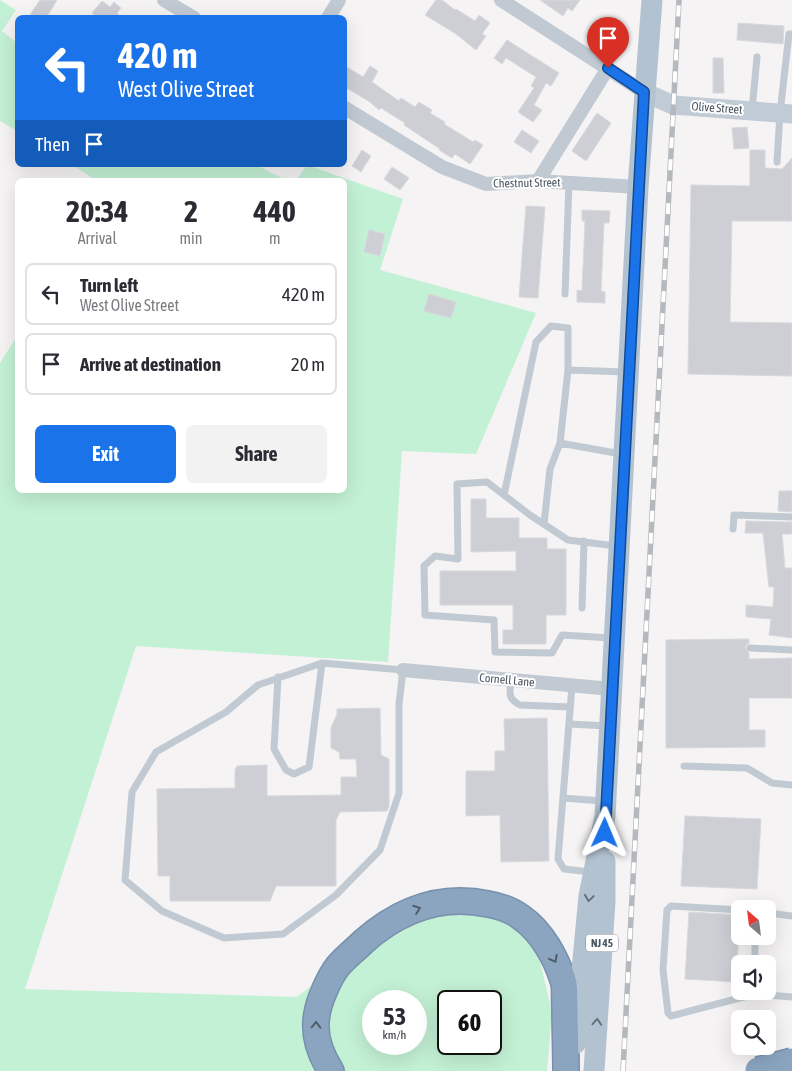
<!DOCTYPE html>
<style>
body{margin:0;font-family:"Asap Condensed",sans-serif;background:#f2f2f3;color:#2b2b33;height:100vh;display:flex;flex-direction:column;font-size:19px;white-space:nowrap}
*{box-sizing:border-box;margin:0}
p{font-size:16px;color:#7c7c81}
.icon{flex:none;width:28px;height:28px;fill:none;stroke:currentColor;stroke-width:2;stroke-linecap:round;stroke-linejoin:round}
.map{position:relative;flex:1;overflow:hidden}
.panel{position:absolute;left:15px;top:178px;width:332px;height:315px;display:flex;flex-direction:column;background:#fff;border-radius:8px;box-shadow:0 5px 20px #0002}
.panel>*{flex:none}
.top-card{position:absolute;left:15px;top:15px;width:332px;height:152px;border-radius:8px;box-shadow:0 5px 20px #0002;background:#1a73e8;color:#fff;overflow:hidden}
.needle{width:32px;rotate:332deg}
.buttons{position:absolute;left:731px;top:900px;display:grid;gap:10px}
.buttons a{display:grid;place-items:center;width:45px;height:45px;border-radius:8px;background:#fff;box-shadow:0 5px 20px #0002;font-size:25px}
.speed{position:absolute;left:362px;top:990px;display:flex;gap:10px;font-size:25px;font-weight:700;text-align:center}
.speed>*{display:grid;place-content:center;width:65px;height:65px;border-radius:50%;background:#fff;box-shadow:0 5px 20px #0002;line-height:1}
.speed small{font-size:12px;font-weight:400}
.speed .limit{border:2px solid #111;border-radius:8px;background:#fff;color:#111}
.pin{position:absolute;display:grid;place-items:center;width:42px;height:42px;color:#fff;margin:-51px -21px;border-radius:50% 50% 50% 0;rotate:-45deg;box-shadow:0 0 5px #0007}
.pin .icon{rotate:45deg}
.me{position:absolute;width:55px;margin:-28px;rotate:1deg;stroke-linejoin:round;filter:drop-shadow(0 0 4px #0008)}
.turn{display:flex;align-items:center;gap:18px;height:105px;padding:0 20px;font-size:22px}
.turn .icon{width:65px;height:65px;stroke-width:2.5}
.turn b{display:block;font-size:35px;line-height:42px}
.then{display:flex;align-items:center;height:48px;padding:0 20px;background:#0003;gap:10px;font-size:19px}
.eta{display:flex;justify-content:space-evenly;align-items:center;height:85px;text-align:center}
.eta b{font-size:30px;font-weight:700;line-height:35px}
.primary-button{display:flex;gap:10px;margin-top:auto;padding:10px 20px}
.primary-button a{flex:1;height:58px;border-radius:8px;background:#1a73e8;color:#fff;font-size:20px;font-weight:700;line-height:58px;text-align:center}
.primary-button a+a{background:#f2f2f3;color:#2b2b33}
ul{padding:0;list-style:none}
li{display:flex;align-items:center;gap:15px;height:62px;margin:0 10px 8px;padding:0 10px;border:2px solid #e1e1e2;border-radius:8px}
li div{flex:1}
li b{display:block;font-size:19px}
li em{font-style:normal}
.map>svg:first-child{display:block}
.green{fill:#c3f1d5;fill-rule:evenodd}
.building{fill:#cdcfd5;stroke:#d7d9de}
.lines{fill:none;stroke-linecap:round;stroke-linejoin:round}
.highway-casing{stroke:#7690ad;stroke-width:28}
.lane{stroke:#c1cad2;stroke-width:7}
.street{stroke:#c1cad2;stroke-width:14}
.secondary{stroke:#c1cbd6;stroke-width:19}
.primary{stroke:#b3c2d1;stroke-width:21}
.highway{stroke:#8ba5c1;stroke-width:25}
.rail-casing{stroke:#b5b8bd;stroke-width:5.5}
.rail{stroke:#fff;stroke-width:4;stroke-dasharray:11;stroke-linecap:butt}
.highway-bridge-casing{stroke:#7690ad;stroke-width:28;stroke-linecap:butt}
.highway-bridge{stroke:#8ba5c1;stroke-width:25}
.oneway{stroke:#64717d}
.oneway2{stroke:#505e6b}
.route-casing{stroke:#114b97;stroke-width:12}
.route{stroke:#1a73e8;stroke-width:9}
.labels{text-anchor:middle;stroke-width:4;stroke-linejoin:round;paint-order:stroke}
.shield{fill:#fff;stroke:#808990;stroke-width:1}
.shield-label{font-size:11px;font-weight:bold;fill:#4a5661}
.street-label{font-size:12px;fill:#4a5661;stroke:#fff}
</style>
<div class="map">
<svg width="792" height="1071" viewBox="0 0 792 1071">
<rect width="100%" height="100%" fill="#f5f3f3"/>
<path class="green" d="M0 0 16 10 2 31 17 43V131L0 121Z
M72 165H256L286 180H96Z
M307 165 403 199 380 270 536 313 476 454 402 451 388 662 136 646 25 989 297 997 364 945 470 903 535 939 552 1013 547 1071H0V363L17 336 18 490H345V180H296ZM374 1001H416V1044H374ZM449 1001H491V1044H449Z"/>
<path class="building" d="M40 0H57L46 18H28Z
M436 0H442L455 10 456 9 475 21 479 15 490 23 482 34 486 36 476 50 456 34 425 15Z
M540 0H580L572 11 568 8 563 16Z
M102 1 110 7 114 2 121 8 117 13 122 18H98L92 13Z
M738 23 784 26 783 44 737 40Z
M507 40 559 73 551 86 546 83 534 105 542 110 533 122 518 112 534 88 531 86 536 77 506 58 502 64 494 58Z
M713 58H723L724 93H713Z
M345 66 363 77 370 66 378 71 372 82 399 101 401 98 415 107 419 102 432 110 430 113 445 122 444 124 473 142 475 140 483 145 470 164 455 154 452 158 439 150 440 149 404 125 405 123 381 108 379 110 370 102 345 87Z
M597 113 611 123 586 161 572 151Z
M747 127 749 148 734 149 732 128Z
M522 130 539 141 531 153 514 142Z
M362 150 371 156 361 172 352 166Z
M750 150H765V168L782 169 792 158V221H732L730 322 792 323V376L688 374 691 185 750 186Z
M392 167 409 178 400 190 384 179Z
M526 206 545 207 538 298 519 297Z
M582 210 610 211 609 223H604L601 291 605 292V303L577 302V290L582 291 585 221H582Z
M369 230 385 234 380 256 364 252Z
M429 294 456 302 451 318 424 311Z
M779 491H792V512L778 511Z
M471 499H486V518H519V538H547V549H566V615H546V644H503V630H513V605H440V571H516V551L471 552Z
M746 521 792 522V534H782L785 568H792V638L769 635 771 619 746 617V605L773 607 774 587H769L763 533H745Z
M749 639V643L746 645 745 648 749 653V659L792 658V698H749V730H765V747L666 748V640Z
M380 708 381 755 389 759V807L387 811 340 812 336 820V886H276L270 901H170V876H158L157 789 235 788V770L237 766 267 765V796L341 795V777H357L356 759H340L339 752 331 748V728L337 714V709Z
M547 718 549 861 501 862 500 815 466 816V771H495V751H505L504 719Z
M685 816 761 819 757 889 681 886Z
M689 912 740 915 736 982 685 979Z"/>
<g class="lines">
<g class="highway-casing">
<path id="highway" d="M331 1071C320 1054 313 1034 317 1014 319 1000 330 976 338 966 346 957 355 950 363 942 398 911 440 894 488 904 500 906 512 910 522 918 542 932 556 958 563 980 566 988 564 998 565 1007 565 1028 566 1050 566 1071"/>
</g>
<path class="lane" d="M752 110 757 57
M777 162 780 113 789 34H792
M565 294 569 183
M560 443 621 454
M504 495 487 482 457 484 458 559 435 556 424 566 425 615 494 620 495 652 552 653 562 635 611 638
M544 524 550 469 560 443 568 370
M733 529 734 515 792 517
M616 546 568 540 530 515 504 495 536 342 551 326 568 328V370L626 372
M582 608 584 541
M750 648 792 650
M322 663 403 670 399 704V793L380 850 336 895 283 934 224 938 162 911 125 880 132 792 156 752 226 712 258 685Z
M278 677 274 749 286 770 294 774 309 767 322 663
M511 680C510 693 507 698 520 705L570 707
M572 686 558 859 564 869 591 872
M569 724 608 726
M684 766 747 768 772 783 792 785
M563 798 603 801
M740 910 671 906 667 910 663 970 668 1013 671 1016 755 994
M768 913 792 916
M755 964V936
M755 992V994L792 997"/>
<path class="street" d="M164 0 194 18
M501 0 644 92
M328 18 339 0
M345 108 442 167 486 184 538 181 638 187
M538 181 608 68
M403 670 612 689"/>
<path class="secondary" d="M644 92 673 105 792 114"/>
<path class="primary" d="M575 1044 589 896 605 816 638 187 652 0
M594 1071 605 901V861"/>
<use href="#highway" class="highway"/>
<g class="rail-casing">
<path id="rail" d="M623 1071 679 0"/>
</g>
<use href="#rail" class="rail"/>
<g class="highway-bridge-casing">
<path id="highway-bridge" d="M758 1070 792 1061"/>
</g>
<use href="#highway-bridge" class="highway-bridge"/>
</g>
<defs><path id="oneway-chevron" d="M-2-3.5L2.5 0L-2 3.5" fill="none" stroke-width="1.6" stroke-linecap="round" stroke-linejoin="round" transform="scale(1.25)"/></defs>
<g class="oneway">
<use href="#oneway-chevron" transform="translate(589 898) rotate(98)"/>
<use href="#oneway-chevron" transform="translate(597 1022) rotate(-86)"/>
</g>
<g class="oneway2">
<use href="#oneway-chevron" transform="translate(417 909) rotate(-20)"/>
<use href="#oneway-chevron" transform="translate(554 959) rotate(62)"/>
<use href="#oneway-chevron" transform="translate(316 1025) rotate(-89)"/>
</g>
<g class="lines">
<g class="route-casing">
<path id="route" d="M605 833 644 92 608 68"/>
</g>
<use href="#route" class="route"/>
</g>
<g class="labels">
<rect class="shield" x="586" y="934.5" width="32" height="17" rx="4"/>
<g class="shield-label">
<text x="602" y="947">NJ 45</text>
</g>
<g class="street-label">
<text transform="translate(717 108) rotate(4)" y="4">Olive Street</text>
<text transform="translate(527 183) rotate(-1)" y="4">Chestnut Street</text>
<text transform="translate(507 680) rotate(5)" y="4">Cornell Lane</text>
</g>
</g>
</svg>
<div class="buttons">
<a><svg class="needle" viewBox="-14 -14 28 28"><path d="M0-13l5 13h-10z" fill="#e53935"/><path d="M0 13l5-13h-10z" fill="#7c7c81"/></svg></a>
<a><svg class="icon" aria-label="sound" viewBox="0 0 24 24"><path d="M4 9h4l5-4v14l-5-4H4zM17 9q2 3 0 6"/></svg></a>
<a><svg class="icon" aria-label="search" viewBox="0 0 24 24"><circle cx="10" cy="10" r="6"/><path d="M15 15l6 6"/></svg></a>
</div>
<div class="speed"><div>53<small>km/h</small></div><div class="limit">60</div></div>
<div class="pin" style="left:608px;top:68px;background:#d93025"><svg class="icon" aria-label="arrive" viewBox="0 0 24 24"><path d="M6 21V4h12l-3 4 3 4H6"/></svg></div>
<svg class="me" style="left:605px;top:833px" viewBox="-20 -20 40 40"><path d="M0-17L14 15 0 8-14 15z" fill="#1a73e8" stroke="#fff" stroke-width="4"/></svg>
<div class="top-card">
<div class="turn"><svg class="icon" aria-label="left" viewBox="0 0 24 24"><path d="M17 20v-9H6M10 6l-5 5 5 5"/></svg><div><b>420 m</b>West Olive Street</div></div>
<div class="then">Then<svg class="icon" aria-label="arrive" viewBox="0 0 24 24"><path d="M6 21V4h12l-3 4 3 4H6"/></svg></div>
</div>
<section class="panel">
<div class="eta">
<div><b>20:34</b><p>Arrival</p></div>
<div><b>2</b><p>min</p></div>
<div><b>440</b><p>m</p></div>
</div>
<ul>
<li><svg class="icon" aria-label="left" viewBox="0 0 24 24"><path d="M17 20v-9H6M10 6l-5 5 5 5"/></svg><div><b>Turn left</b><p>West Olive Street</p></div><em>420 m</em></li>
<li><svg class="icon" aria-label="arrive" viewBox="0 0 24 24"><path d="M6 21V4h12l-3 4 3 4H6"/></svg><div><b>Arrive at destination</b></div><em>20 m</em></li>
</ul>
<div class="primary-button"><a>Exit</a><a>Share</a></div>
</section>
</div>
